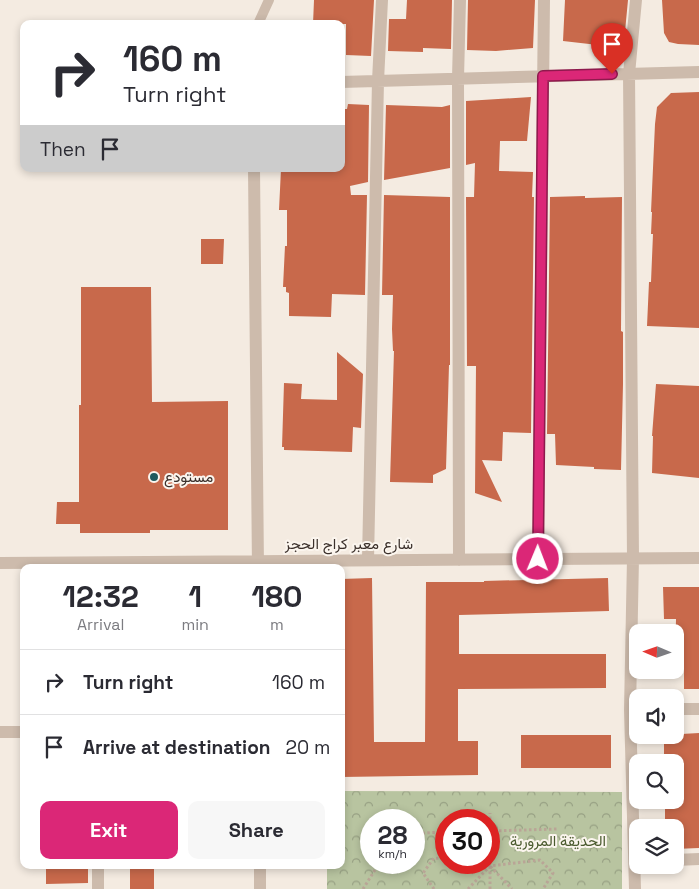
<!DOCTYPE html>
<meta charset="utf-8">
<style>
body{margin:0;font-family:"Space Grotesk",Vazirmatn,sans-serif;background:#f7f7f7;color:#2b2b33;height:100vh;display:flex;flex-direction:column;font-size:19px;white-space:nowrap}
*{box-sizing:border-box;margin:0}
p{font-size:16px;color:#7c7c81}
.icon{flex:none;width:28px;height:28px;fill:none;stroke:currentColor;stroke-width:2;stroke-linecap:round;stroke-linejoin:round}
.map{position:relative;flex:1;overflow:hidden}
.sheet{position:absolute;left:20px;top:564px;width:325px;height:305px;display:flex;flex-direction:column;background:#fff;border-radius:10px;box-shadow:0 2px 8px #0003}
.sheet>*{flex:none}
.banner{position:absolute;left:20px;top:20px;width:325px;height:152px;border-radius:10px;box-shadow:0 2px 8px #0003;background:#fff;color:#2b2b33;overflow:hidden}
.needle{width:32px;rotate:272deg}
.fabs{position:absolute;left:629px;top:624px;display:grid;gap:10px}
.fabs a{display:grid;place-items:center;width:55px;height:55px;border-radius:10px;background:#fff;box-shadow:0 2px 8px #0003;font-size:25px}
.speed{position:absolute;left:360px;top:809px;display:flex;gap:10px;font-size:25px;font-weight:700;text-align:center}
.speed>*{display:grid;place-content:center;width:65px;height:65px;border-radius:50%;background:#fff;box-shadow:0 2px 8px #0003;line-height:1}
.speed small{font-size:12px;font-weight:400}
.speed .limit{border:8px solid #d22;background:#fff;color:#111}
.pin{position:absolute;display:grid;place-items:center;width:42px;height:42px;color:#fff;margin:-51px -21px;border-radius:50% 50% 50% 0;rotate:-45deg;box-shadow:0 0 5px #0007}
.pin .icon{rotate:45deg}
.me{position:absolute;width:55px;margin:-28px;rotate:1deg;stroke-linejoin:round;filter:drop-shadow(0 0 4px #0008)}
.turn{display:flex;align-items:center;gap:18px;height:105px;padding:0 20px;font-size:22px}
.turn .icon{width:65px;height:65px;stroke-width:2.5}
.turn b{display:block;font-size:35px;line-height:42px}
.then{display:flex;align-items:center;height:48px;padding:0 20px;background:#0003;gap:10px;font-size:19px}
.eta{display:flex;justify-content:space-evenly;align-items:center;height:85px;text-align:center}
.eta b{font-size:30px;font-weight:700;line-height:35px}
.cta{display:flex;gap:10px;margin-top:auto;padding:10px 20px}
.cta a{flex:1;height:58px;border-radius:10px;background:#db2777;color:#fff;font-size:20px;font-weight:700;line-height:58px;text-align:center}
.cta a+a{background:#f7f7f7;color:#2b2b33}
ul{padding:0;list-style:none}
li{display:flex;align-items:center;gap:15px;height:65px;padding:0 20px;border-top:1px solid #e1e1e2}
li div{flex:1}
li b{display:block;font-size:19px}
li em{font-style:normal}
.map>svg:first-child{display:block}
.park{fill:url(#park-crowns);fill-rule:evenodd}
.building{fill:#c8694b}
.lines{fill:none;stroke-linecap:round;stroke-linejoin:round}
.path{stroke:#b9a596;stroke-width:3;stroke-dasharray:2.5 2.5;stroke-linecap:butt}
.lane{stroke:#cdbbac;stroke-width:10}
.street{stroke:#cdbbac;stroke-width:12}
.route-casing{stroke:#8e194d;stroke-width:12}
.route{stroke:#db2777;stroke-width:9}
.poi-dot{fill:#1f5a5e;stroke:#fbf5ee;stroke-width:2}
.labels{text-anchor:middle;stroke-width:4;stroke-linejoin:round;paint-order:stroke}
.poi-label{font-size:15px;fill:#3b302b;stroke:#fbf5ee;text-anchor:start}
.street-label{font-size:15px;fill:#3b302b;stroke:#fbf5ee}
.park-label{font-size:15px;fill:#4a5a2e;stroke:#fbf5ee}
</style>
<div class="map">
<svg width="699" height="889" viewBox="0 0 699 889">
<defs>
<pattern id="park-crowns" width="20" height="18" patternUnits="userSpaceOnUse" patternTransform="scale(1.25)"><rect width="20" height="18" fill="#b8c4a0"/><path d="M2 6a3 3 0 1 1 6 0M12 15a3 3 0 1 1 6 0" fill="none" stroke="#97a083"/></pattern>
</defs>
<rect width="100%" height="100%" fill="#f4ebe1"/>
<path class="park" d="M341 791 622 792V889H327V865H341ZM371 820H414V862H371ZM446 820H489V862H446Z"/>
<path class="building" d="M314 0H374L371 56 346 55V24H313Z
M407 0H452L451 49 423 48V52L388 51 389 19H406Z
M468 0H535L533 48 496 51 467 50Z
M565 0H628L624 42 621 45H598L563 41Z
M662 0H699V45L678 44 669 42 664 33Z
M699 92V328L647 326 649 282H651L653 234H651L652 212H651L655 124 657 107 671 93Z
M531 97 527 141H500L499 171 533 172 532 197H534L531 433 503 432 502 461 482 460 502 502 475 493 476 366H467L466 197H474L475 163 466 165V101Z
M348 104 369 105 368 182 350 186 351 195H367L365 295 332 294 331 317 289 316V293L286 292V287H283L285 246H287V210H279L281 169H342L343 126 341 125 342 109H347Z
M386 105 442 107 450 105V168L384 180Z
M384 195 450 197V365H449L446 469 433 475V483L390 482 394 351H393L392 329 393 295H382Z
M585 196V198L622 197 621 331 623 332V384L621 470 594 469V467L556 465 555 434H547L550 197Z
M201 239H224L223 264H201Z
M81 287H151L152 402 228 401V530H150V533H80V524H56L57 502H79V405H81Z
M337 352 363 374 361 428 353 427 352 452 284 450V447H282L284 383 302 384 301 399 337 400Z
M656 384 699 386V478L652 473 653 436H652Z
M372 578 374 742H425L426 582H484V581L608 578 609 611 459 615V654H606V688L458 689V741H478V775L341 777V579Z
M663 587H699V689H684V666L675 665 676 619H664Z
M699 733V848L675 849V828H665V800H675V762H664V735Z
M521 735H611V768H521Z
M46 865H88V883L46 884Z
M130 865H154V889H130Z"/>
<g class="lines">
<path class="path" d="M489 831 558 829
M414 839 424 833 446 832
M466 862 490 866 512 889
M363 889 380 862
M434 889 423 873 434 858 446 859
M468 889 490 866 540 860 553 873 543 889
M490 889V813"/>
<path class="lane" d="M258 24 269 0"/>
<path class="street" d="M341 82 699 72
M254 169 258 568
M538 559 544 0
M368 560 378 81 382 0
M459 560 458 78 460 0
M0 563 699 558
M675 709H699
M0 732H24
M675 860 699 859
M98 865V889
M260 865V889
M635 889 630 710 633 558 629 74 636 0"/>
</g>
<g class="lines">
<g class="route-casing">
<path id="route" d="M538 559 543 76 612 74"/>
</g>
<use href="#route" class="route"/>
</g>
<circle class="poi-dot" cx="154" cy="477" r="5"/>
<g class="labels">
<g class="poi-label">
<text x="164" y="482">مستودع</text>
</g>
<g class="street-label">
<text x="349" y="549">شارع معبر كراج الحجز</text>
</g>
<g class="park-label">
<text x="558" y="846">الحديقة المرورية</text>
</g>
</g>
</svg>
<div class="fabs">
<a><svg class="needle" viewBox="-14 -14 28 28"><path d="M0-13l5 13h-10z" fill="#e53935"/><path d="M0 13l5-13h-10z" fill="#7c7c81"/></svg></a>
<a><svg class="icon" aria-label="sound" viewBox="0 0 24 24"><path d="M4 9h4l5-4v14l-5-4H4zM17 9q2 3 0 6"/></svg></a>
<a><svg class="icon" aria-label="search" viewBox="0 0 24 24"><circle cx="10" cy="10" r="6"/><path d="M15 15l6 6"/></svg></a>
<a><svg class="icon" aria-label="layers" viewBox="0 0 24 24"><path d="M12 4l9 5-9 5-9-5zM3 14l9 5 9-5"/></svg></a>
</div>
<div class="speed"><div>28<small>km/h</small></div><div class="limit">30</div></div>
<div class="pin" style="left:612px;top:74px;background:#d93025"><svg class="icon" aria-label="arrive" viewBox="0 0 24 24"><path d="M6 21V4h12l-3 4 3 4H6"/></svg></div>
<svg class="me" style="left:538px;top:559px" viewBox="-20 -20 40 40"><circle r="17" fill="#db2777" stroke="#fff" stroke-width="3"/><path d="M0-11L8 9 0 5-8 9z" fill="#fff"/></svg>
<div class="banner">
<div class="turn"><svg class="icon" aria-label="right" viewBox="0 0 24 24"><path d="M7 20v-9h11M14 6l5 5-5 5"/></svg><div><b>160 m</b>Turn right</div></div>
<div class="then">Then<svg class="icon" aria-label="arrive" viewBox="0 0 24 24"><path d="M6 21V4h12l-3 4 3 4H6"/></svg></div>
</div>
<section class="sheet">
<div class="eta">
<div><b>12:32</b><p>Arrival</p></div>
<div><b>1</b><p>min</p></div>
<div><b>180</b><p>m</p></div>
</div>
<ul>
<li><svg class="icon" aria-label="right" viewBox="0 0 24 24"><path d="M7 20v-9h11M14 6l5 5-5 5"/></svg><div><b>Turn right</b></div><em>160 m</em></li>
<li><svg class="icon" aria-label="arrive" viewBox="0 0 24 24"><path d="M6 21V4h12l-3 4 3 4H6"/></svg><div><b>Arrive at destination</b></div><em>20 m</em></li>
</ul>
<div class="cta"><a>Exit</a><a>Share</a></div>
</section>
</div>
